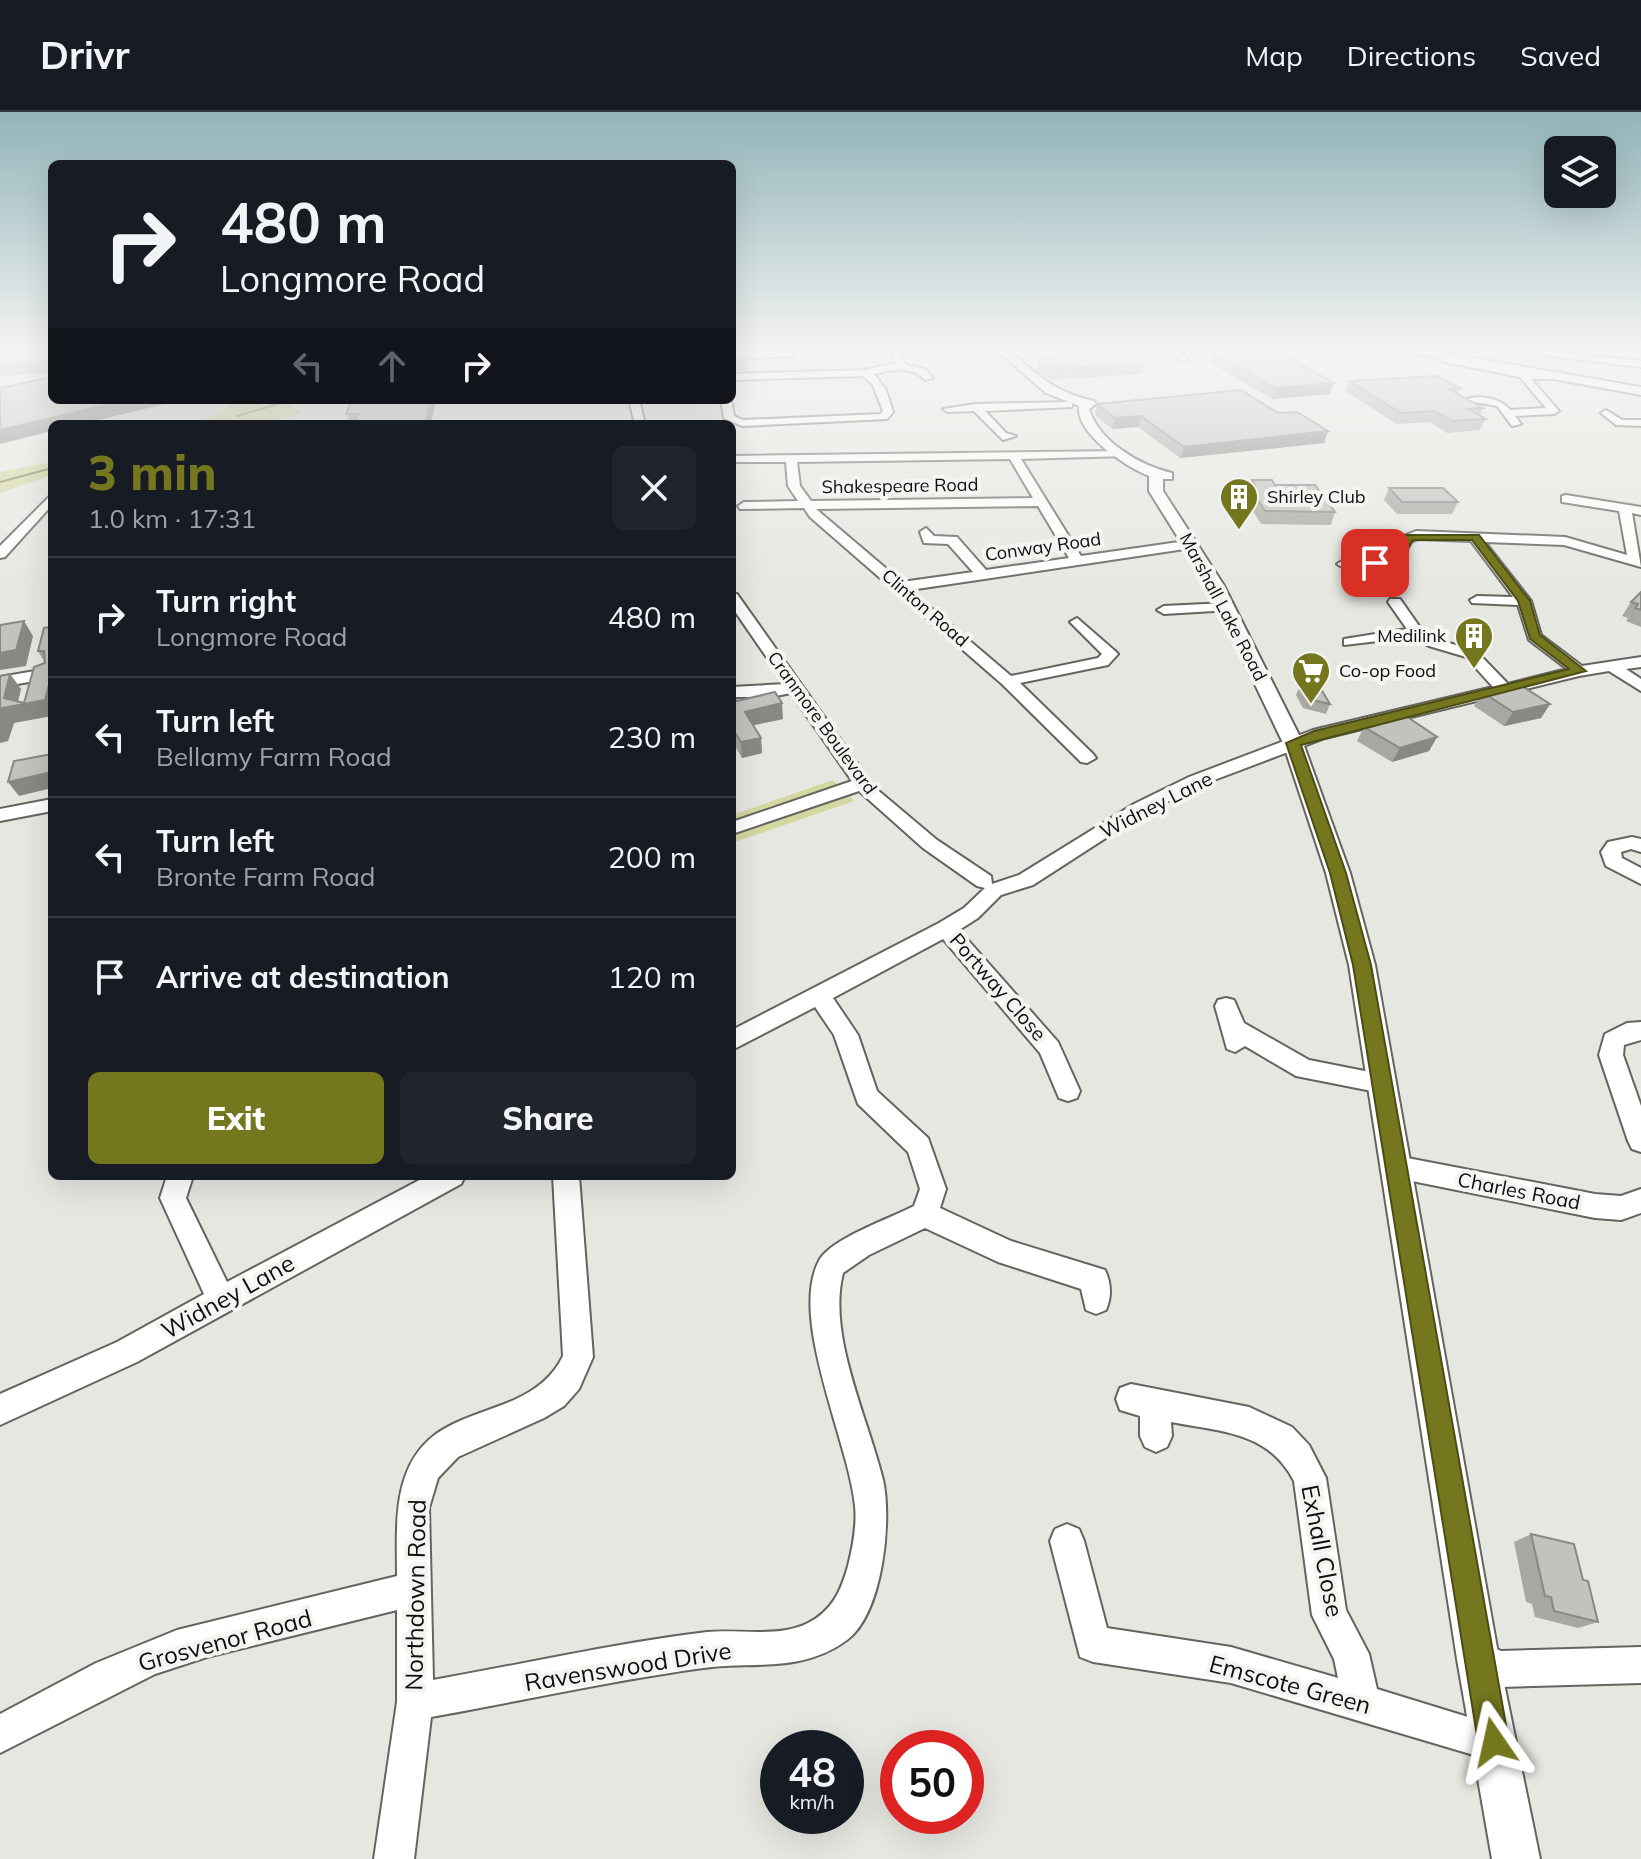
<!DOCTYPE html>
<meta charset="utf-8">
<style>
body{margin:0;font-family:Mulish,sans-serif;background:#20242c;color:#f1f3f6;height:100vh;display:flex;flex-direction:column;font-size:30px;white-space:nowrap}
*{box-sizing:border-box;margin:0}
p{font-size:26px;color:#9ea1a6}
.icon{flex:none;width:44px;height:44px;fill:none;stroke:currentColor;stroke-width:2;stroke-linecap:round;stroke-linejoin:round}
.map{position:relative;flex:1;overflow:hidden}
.drawer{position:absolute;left:48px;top:308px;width:688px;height:760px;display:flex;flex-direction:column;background:#171b24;border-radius:12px;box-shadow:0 8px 32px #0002}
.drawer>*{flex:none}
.banner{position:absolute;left:48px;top:48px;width:688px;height:244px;border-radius:12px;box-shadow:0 8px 32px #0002;background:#171b24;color:#f1f3f6;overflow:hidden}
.tools{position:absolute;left:1544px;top:24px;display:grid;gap:16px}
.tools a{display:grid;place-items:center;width:72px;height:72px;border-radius:12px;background:#171b24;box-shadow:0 8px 32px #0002;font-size:40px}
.speed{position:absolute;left:760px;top:1618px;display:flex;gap:16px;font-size:40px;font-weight:700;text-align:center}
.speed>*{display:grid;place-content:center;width:104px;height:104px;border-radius:50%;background:#171b24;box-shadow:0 8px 32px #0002;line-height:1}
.speed small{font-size:20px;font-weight:400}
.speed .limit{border:12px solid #d22;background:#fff;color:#111}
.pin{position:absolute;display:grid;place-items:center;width:68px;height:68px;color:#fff;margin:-34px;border-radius:16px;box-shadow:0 4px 12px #0006}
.me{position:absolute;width:88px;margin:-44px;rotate:349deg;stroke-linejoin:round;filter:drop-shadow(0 0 6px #0008)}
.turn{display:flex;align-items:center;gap:28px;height:168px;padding:0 40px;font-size:36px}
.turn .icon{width:104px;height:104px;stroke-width:2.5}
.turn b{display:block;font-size:56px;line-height:68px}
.lanes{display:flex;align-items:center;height:76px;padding:0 40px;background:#0003;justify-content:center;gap:40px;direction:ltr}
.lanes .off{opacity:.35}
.round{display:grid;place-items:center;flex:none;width:84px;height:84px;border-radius:12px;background:#20242c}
.overview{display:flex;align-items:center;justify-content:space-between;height:136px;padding:0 40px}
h1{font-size:48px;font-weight:800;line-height:60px;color:#75771f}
.cta{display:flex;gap:16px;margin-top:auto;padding:16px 40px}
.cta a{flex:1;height:92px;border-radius:12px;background:#75771f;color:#fff;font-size:32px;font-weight:800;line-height:92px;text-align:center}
.cta a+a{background:#20242c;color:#f1f3f6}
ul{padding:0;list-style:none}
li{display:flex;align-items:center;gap:24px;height:120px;padding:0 40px;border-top:2px solid #363941}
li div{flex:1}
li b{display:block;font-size:30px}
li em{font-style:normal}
header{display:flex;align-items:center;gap:48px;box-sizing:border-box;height:112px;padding:0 40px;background:#171b24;border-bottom:2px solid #363941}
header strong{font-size:38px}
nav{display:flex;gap:44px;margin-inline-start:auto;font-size:28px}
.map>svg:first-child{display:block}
.green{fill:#d3d7a0}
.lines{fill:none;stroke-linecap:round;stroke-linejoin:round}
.stream{stroke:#7f8254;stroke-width:2}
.minor-casing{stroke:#646460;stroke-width:4}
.major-casing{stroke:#646460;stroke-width:4}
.highway-casing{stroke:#646460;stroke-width:4}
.minor{fill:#fff;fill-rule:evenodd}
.major{fill:#fff;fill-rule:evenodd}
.highway{fill:#fff;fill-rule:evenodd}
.wall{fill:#a7a7a3}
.shaded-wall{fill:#888885}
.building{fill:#c2c2be;stroke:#888885;stroke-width:2}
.route{fill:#75771f;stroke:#4c4d14;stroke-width:2}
.labels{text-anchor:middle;stroke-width:8;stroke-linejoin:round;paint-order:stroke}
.far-street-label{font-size:18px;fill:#0f100e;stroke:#f4f4f0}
.far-poi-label{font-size:18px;fill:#0f100e;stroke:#f4f4f0;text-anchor:start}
.street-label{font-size:20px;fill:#0f100e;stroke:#f4f4f0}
.near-street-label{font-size:24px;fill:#0f100e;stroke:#f4f4f0}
</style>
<header>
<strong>Drivr</strong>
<nav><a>Map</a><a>Directions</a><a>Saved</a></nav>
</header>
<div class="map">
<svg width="1641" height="1747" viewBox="0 0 1641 1747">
<rect width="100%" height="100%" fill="#e7e7e2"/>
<path class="green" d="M228 288H257L262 294 294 288 291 292 301 301 269 312H193L230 295Z
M52 350V363L0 381V360Z
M833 668 840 675 732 712V703Z
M848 681 854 689 732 731V722Z"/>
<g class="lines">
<path class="stream" d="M237 304 292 288
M0 370 52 356"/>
<g class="minor-casing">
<path id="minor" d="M791 239 794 244 732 247V241Z
M851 239H861L857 242Z
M890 239H899L906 253 925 257 933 266 925 268C912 253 891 258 874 262L886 278 893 300 887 307 742 314 724 306 721 288H731L734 304 743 308 880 302 883 299 873 273 863 264 732 268V262L865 258 896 251Z
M1170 239H1180L1188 247 1180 249Z
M1509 239H1543L1641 249V255Z
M1443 243 1504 257 1566 263V267H1531L1559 299 1554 302 1515 304 1521 312 1512 314 1497 294 1464 288C1478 282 1501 286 1510 298L1546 296 1520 265 1449 251 1440 248Z
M629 288H639L645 312H635Z
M1068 290 1072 291V295L985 299 1006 321 1016 324 1003 328 974 299 948 300 943 297 976 292Z
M1606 298 1622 308H1641V314L1616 313 1601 301Z
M1121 339 1127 342 1125 344 1021 347 1081 444 1193 428 1199 432 1198 435 910 478 1011 564 1098 546 1102 542 1070 510 1077 506 1115 539 1118 542 1108 553 1020 571 1093 642 1096 646 1087 651 1081 650 1002 572 810 405 804 396 740 397 738 394 744 390 798 389 788 374 786 350H732V344ZM1010 347 1033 386 811 389 800 374 797 350ZM1038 394 1069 446 986 458 957 425 934 424 926 416 920 420 924 431 948 432 973 460 902 470 816 397Z
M52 382V393L5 445 0 446V434Z
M1566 383 1641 395V403L1632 401 1641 455 1564 433 1485 430 1531 489 1541 523 1582 554 1641 545V555L1626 557 1641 567V579L1609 559 1579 564 1325 626 1201 673 1146 700 1033 773 1001 783 978 806 959 818 1058 930 1080 979 1077 986 1068 989 1059 986 1040 941 943 827 833 886 858 923 877 979 928 1026 946 1077 940 1096 1011 1129 1105 1158C1111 1171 1112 1184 1106 1198L1096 1202 1086 1198 1081 1177 998 1150 925 1116 869 1143 843 1161C827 1223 868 1306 883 1368 892 1408 883 1501 847 1528 809 1556 769 1552 725 1554 707 1555 688 1558 670 1561 590 1573 511 1591 431 1605L414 1747H374L397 1590V1498L207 1545 155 1562 0 1641V1602L96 1551 177 1518 397 1464C397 1415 391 1355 436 1322 459 1306 488 1299 514 1288 536 1278 553 1265 563 1244L553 1064H579L593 1245 579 1277 564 1294 544 1306 458 1345 438 1366 429 1396 433 1568C524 1552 615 1531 707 1520 738 1517 779 1526 808 1511 832 1499 841 1479 848 1454 853 1434 857 1414 855 1394 849 1330 787 1204 820 1147 833 1126 891 1106 914 1094L920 1077 908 1040 858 992 834 923 815 895 732 938V918L939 811 964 796 985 776 977 774 923 736 859 679 732 722V710L852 669 791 581 771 585H732V575L785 572 732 495V481L737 482 874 675 937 728 991 764 992 772 1019 763 1134 692 1189 665 1313 618 1493 575 1466 545 1429 534 1413 525 1344 533V527L1407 517 1388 490 1390 487H1400L1421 517 1439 528 1476 539 1508 572 1567 557 1529 528 1518 493 1472 491 1470 488 1477 484 1513 485 1471 429 1418 427 1411 430 1400 451 1344 456 1337 452 1344 448 1390 444 1401 425 1416 419 1565 425 1627 443 1619 399 1562 390V384Z
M1226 491 1231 492V498L1164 502 1157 498 1164 494Z
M52 556V566L0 575V565Z
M52 687V699L0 709V697Z
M1632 725 1641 727V740L1631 737 1621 740 1622 746 1641 756V772L1606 754 1601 740 1608 730Z
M1226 886 1234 888 1244 911 1309 948 1390 964 1394 971 1390 978 1382 981 1296 964 1245 934 1235 940 1227 937 1215 894 1218 888Z
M1641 910V928L1624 933 1623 943 1641 994V1040L1632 1037 1628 1029 1599 943 1605 922 1627 911Z
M1397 1044 1595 1082 1621 1084 1641 1077V1101L1621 1108 1595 1106 1397 1066 1388 1063 1384 1055 1388 1047Z
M167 1064H193L186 1086 227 1170 427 1064H465L461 1072 137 1250 0 1313V1282L117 1230 204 1182 160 1086Z
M1131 1272 1249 1295 1292 1315 1309 1333 1326 1366 1346 1498 1369 1542 1377 1577 1507 1617 1513 1630 1507 1643 1494 1649 1231 1571 1093 1550 1080 1545 1050 1429 1055 1417 1067 1412 1079 1417 1084 1429 1107 1516 1231 1535 1338 1566 1334 1547 1312 1503 1294 1369C1268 1319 1221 1320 1171 1310L1172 1324 1167 1335 1156 1340 1145 1335 1140 1324V1304L1120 1298 1116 1287 1120 1276Z
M1478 1529 1501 1539 1641 1535V1571L1501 1575 1465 1560 1460 1547 1465 1534Z"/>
</g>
<g class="major-casing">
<path id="major" d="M998 239H1010C1039 264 1056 281 1094 289L1096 292 1089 297C1099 330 1141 354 1172 361V367H1163V379L1223 472 1303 631 1350 761 1375 853 1499 1547 1540 1747H1492L1457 1547 1349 853 1326 761 1283 631 1207 472 1149 379V364C1125 354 1076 322 1079 294L1046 281Z"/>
</g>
<g class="highway-casing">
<path id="highway" d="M1402 239H1433L1641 275V283Z"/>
</g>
<use href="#minor" class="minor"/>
<use href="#major" class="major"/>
<use href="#highway" class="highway"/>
</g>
<path class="wall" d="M52 239V261L0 264V241Z
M1029 239H1127L1144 252 1142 262 1051 268 1037 258 1039 247Z
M732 240 748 249 747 259H733Z
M1213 241 1330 282 1272 287 1210 251Z
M1349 269 1460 276 1457 282 1483 296 1480 304 1486 307 1480 318 1447 321 1430 310 1397 312 1345 279Z
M352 288H434L435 291 431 312H350L346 302Z
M1097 292 1278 301 1328 319 1324 331 1180 346 1138 315 1112 317 1095 303Z
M1252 368 1335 400 1331 413 1261 412 1244 385 1248 373H1251Z
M1389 376 1458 390 1452 402H1397L1384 388Z
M1641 480V515L1626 509 1628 506 1622 504 1631 490Z
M44 516 52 561 14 611 8 629 10 562 21 577 18 589 24 591 45 551 38 539Z
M1300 574 1330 592 1326 602 1303 596 1296 583Z
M732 580 737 589 783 607 753 613 761 626 762 641 742 646 732 629Z
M1482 580 1550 592 1541 606 1504 614 1474 594Z
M1364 615 1437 625 1429 639 1392 650 1357 629Z
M1531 1422 1583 1468 1598 1510 1578 1516 1535 1505 1532 1492 1526 1490 1514 1430Z"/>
<path class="shaded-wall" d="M1334 271 1330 282 1272 287 1275 276Z
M128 288H163L165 292 82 312H52V319L0 332V318Z
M430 288H434L435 291 431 312H426Z
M1141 304 1138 315 1112 317 1115 306Z
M1328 319 1324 331 1180 346 1184 335Z
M24 509 33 524 26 554 0 558V541Z
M52 561V604L14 611 8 629 0 631V604L10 562 21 577 17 593 45 588Z
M782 591 783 607 746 615 745 600Z
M1550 592 1541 606 1504 614 1513 600Z
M1437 625 1429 639 1392 650 1400 636Z
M761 626 762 641 742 646 741 630Z
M52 660V676L19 684 8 670Z"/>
<path class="building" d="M2 239H52V250L0 252V241Z
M748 239 747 248H733L732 240Z
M1044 239H1127L1144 252 1052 257 1038 247 1052 246Z
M1232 239H1276L1334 271 1275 276 1213 241Z
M1436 264 1460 276 1449 277 1483 296 1468 297 1486 307 1452 309 1435 299 1401 301 1349 269Z
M52 265V288H128L0 318V276Z
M1241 278 1278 301 1297 300 1328 319 1184 335 1141 304 1115 306 1097 292Z
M352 288H430L426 312H354L358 302H346Z
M1252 368H1272L1275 373H1315L1335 400 1265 399 1248 373H1255Z
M1389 376H1443L1458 390H1402Z
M1641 480V498L1635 496 1638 492 1631 490Z
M24 509 16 538 0 541V513Z
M52 515V561L45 588 2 596 0 604V564L10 562 4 586 24 591 34 555 45 551 44 539H38L44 516Z
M1519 572 1550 592 1513 600 1482 580Z
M1300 574H1319L1330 592 1307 587Z
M732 580 737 589 775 580 782 591 745 600 761 626 741 630 732 616Z
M1403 602 1437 625 1400 636 1364 615Z
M52 642V660L8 670 14 649Z
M1531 1422 1574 1432 1583 1468 1588 1469 1598 1510 1554 1499 1551 1485 1545 1484Z"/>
<linearGradient id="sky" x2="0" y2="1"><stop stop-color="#91b4b9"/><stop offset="0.49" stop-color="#f4f4f2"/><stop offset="1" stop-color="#f4f4f2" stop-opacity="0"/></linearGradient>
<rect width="1641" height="484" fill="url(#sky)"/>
<path class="route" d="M1406 423H1479L1530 489 1540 523 1586 559 1301 633 1346 761 1371 853 1509 1630 1505 1641 1494 1645 1483 1641 1478 1630 1353 853 1330 761 1286 631 1314 619 1569 557 1530 527 1518 489 1472 428H1413L1399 450 1371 453V448L1392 445Z"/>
<defs>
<g id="building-pin" transform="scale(2)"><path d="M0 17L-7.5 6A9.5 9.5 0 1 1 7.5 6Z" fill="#75771f" stroke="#f4f4f0"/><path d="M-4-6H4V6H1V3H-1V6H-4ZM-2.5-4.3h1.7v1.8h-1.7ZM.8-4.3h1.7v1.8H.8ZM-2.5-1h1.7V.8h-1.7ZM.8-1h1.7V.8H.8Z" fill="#fff"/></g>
<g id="supermarket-pin" transform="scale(2)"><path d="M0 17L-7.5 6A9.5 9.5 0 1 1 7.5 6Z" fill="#75771f" stroke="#f4f4f0"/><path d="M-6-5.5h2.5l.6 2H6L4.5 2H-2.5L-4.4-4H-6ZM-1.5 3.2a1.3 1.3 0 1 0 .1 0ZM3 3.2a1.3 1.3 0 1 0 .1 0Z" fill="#fff"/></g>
</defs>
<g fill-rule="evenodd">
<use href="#building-pin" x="1239" y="385"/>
<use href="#building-pin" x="1474" y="524"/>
<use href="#supermarket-pin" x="1311" y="559"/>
</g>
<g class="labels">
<g class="far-street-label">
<text transform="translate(900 374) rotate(-1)" y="6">Shakespeare Road</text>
<text transform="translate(1043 435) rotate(-8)" y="6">Conway Road</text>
<text transform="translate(1223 495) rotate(62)" y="6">Marshall Lake Road</text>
<text transform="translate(925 496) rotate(41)" y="6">Clinton Road</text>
<text transform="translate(822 611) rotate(54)" y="6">Cranmore Boulevard</text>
</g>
<g class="far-poi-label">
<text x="1267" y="391">Shirley Club</text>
<text x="1446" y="530" text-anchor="end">Medilink</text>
<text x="1339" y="565">Co-op Food</text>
</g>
<g class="street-label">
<text transform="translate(1156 693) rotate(-27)" y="7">Widney Lane</text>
<text transform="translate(998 875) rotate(49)" y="7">Portway Close</text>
<text transform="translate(1519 1079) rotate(11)" y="7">Charles Road</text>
</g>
<g class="near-street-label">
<text transform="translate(228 1185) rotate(-29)" y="8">Widney Lane</text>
<text transform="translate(1322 1439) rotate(79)" y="8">Exhall Close</text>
<text transform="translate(416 1483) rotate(-89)" y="8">Northdown Road</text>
<text transform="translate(225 1529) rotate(-15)" y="8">Grosvenor Road</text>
<text transform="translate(628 1555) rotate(-9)" y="8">Ravenswood Drive</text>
<text transform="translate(1290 1573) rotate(15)" y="8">Emscote Green</text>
</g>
</g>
</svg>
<div class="tools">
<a><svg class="icon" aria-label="layers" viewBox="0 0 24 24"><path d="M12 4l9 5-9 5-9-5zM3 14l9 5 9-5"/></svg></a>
</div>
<div class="speed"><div>48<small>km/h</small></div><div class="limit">50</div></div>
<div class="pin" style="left:1375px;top:451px;background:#d93025"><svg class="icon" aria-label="arrive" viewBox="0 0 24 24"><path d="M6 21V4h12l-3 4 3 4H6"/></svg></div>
<svg class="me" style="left:1494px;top:1630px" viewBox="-20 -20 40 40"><path d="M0-17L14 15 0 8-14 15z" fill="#75771f" stroke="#fff" stroke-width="4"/></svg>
<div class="banner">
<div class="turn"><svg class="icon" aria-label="right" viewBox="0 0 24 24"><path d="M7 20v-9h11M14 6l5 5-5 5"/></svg><div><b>480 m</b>Longmore Road</div></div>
<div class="lanes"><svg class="icon off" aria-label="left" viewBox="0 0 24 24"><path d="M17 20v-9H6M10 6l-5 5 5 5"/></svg><svg class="icon off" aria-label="ahead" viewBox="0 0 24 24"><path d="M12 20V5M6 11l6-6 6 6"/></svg><svg class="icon" aria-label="right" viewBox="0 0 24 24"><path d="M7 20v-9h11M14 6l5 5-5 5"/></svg></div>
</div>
<section class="drawer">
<div class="overview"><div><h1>3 min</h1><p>1.0 km · 17:31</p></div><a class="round"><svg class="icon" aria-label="close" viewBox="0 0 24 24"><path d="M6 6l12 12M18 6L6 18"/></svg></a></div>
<ul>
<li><svg class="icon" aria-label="right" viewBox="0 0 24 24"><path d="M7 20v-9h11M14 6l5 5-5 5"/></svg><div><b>Turn right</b><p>Longmore Road</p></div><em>480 m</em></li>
<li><svg class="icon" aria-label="left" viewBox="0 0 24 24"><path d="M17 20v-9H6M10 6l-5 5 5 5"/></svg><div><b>Turn left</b><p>Bellamy Farm Road</p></div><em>230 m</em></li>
<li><svg class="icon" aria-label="left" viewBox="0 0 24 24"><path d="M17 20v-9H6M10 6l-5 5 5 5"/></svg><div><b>Turn left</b><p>Bronte Farm Road</p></div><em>200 m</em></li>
<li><svg class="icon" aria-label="arrive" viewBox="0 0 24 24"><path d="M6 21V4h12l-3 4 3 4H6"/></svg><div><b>Arrive at destination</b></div><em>120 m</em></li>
</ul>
<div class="cta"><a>Exit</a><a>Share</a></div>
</section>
</div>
